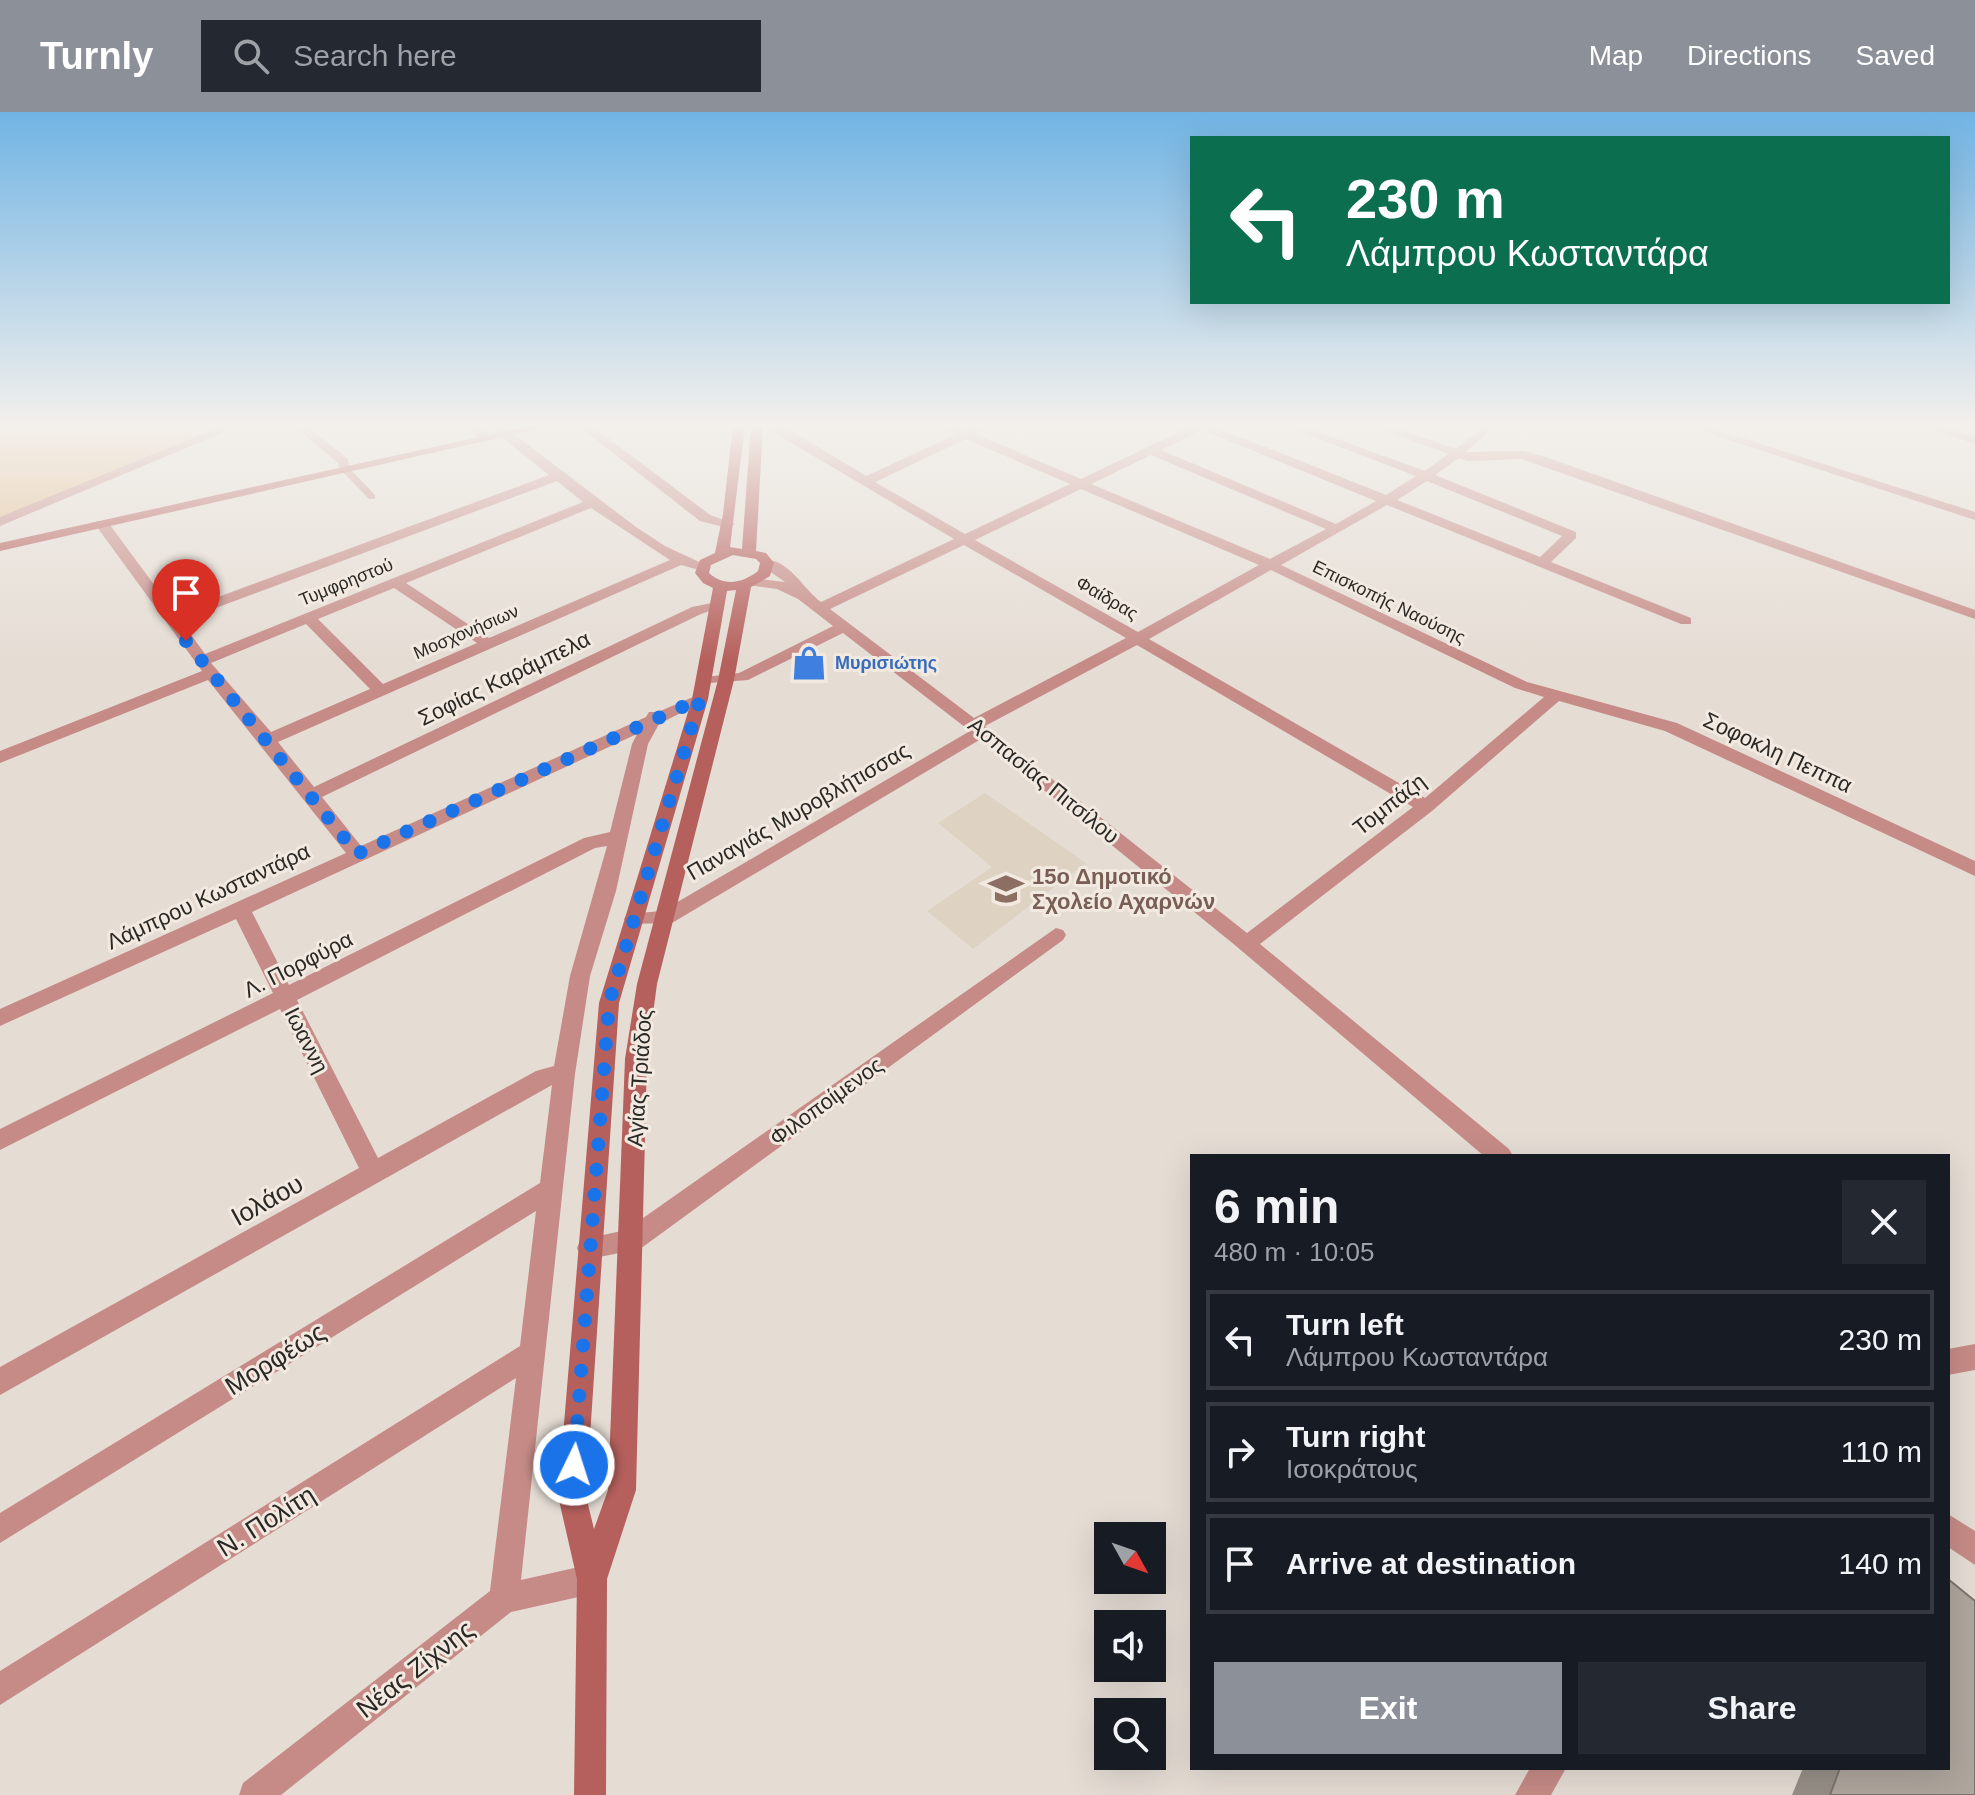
<!DOCTYPE html>
<meta charset="utf-8">
<style>
body{margin:0;font-family:Helvetica,sans-serif;background:#242831;color:#f1f3f6;height:100vh;display:flex;flex-direction:column;font-size:30px;white-space:nowrap}
*{box-sizing:border-box;margin:0}
p{font-size:26px;color:#9ea1a6}
.icon{flex:none;width:44px;height:44px;fill:none;stroke:currentColor;stroke-width:2;stroke-linecap:round;stroke-linejoin:round}
.map{position:relative;flex:1;overflow:hidden}
.details{position:absolute;left:1190px;top:1042px;width:760px;height:616px;display:flex;flex-direction:column;background:#171b24;border-radius:0px;box-shadow:0 8px 32px #0002}
.details>*{flex:none}
.hud{position:absolute;left:1190px;top:24px;width:760px;height:168px;border-radius:0px;box-shadow:0 8px 32px #0002;background:#0b6e4f;color:#fff;overflow:hidden}
.needle{width:52px;rotate:130deg}
.buttons{position:absolute;left:1094px;top:1410px;display:grid;gap:16px}
.buttons a{display:grid;place-items:center;width:72px;height:72px;border-radius:0px;background:#171b24;box-shadow:0 8px 32px #0002;font-size:40px}
.pin{position:absolute;display:grid;place-items:center;width:68px;height:68px;color:#fff;margin:-82px -34px;border-radius:50% 50% 50% 0;rotate:-45deg;box-shadow:0 0 8px #0007}
.pin .icon{rotate:45deg}
.me{position:absolute;width:88px;margin:-44px;rotate:4deg;stroke-linejoin:round;filter:drop-shadow(0 0 6px #0008)}
.turn{display:flex;align-items:center;gap:28px;height:168px;padding:0 24px;font-size:36px}
.turn .icon{width:104px;height:104px;stroke-width:2.5}
.turn b{display:block;font-size:56px;line-height:68px}
.round{display:grid;place-items:center;flex:none;width:84px;height:84px;border-radius:0px;background:#242831}
.head{display:flex;align-items:center;justify-content:space-between;height:136px;padding:0 24px}
h1{font-size:48px;font-weight:700;line-height:60px}
.button{display:flex;gap:16px;margin-top:auto;padding:16px 24px}
.button a{flex:1;height:92px;border-radius:0px;background:#8c9099;color:#fff;font-size:32px;font-weight:700;line-height:92px;text-align:center}
.button a+a{background:#242831;color:#f1f3f6}
ul{padding:0;list-style:none}
li{display:flex;align-items:center;gap:24px;height:100px;margin:0 16px 12px;padding:0 8px;border:4px solid #363941;border-radius:0px}
li div{flex:1}
li b{display:block;font-size:30px}
li em{font-style:normal}
header{display:flex;align-items:center;gap:48px;box-sizing:border-box;height:112px;padding:0 40px;background:#8c9099;color:#fff}
header strong{font-size:38px}
nav{display:flex;gap:44px;margin-inline-start:auto;font-size:28px}
.search{width:560px;height:72px;background:#242831;display:flex;align-items:center;gap:20px;box-sizing:border-box;padding:0 28px;border-radius:0px;color:#9ea1a6;font-size:30px}
.map>svg:first-child{display:block}
.built{fill:#ded2c3}
.green{fill:#e5be8f}
.lines{fill:none;stroke-linecap:round;stroke-linejoin:round}
.lane{fill:#c68b87;fill-rule:evenodd}
.street{fill:#c68b87;fill-rule:evenodd}
.secondary{fill:#b6605d;fill-rule:evenodd}
.wall{fill:#968f87}
.building{fill:#aea69d;stroke:#7a746e;stroke-width:2}
.route{stroke:#1a73e8;stroke-width:14;stroke-dasharray:0 25.2}
.labels{text-anchor:middle;stroke-width:6;stroke-linejoin:round;paint-order:stroke}
.far-street-label{font-size:18px;fill:#2b2925;stroke:#f2eae1}
.far-shop-label{font-size:18px;font-weight:bold;fill:#366cbe;stroke:#f2eae1;text-anchor:start}
.street-label{font-size:22px;fill:#2b2925;stroke:#f2eae1}
.education-label{font-size:22px;font-weight:bold;fill:#785e54;stroke:#f2eae1;text-anchor:start}
.near-street-label{font-size:26px;fill:#2b2925;stroke:#f2eae1}
</style>
<header>
<strong>Turnly</strong>
<div class="search"><svg class="icon" aria-label="search" viewBox="0 0 24 24"><circle cx="10" cy="10" r="6"/><path d="M15 15l6 6"/></svg>Search here</div>
<nav><a>Map</a><a>Directions</a><a>Saved</a></nav>
</header>
<div class="map">
<svg width="1975" height="1683" viewBox="0 0 1975 1683">
<rect width="100%" height="100%" fill="#e5ddd4"/>
<path class="built" d="M985 681 1086 751 973 837 927 799 992 755 938 711Z"/>
<path class="green" d="M0 313H225L0 406Z"/>
<g class="lines">
<path class="lane" d="M343 356H349L375 383V387H369L343 360Z"/>
<path class="street" d="M224 313H241L0 414V405Z
M293 313H306L348 347 350 361H342L338 351Z
M465 313H478L493 327 483 330Z
M495 313H502L636 415 665 434 710 455 703 459 681 453 278 630 314 675 692 495 717 490 724 494 701 502 322 685 361 734 646 605 649 600H658L700 582 708 587 659 612 648 632 616 779 590 864 575 962 521 1468 592 1452 602 1457 607 1467 602 1477 592 1482 511 1500 281 1683H239L243 1671 490 1479 516 1266 0 1593V1559L520 1234 536 1099 0 1431V1401L540 1071 552 973 0 1283V1255L359 1056 280 897 0 1038V1017L273 881 236 807 0 914V897L346 741 208 568 0 651V639L202 559 97 415V409H107L175 501 549 363 494 319 492 316ZM557 369 583 390 205 542 181 509ZM591 396 670 448 489 526 406 471ZM394 476 477 531 383 572 318 507ZM306 512 370 577 271 620 211 551ZM637 622 632 632 610 720 584 726 289 873 252 800ZM607 734 570 864 554 954 536 959 378 1046 297 888 595 736Z
M577 313H591L710 403 735 412 728 416 700 409Z
M761 313 783 314 866 364 955 323 937 313H953L965 318 976 313H992L976 322 1081 367 1193 313H1210L1386 383 1416 364 1282 313H1299L1425 359 1448 342 1370 313H1388L1456 337 1484 313H1497L1466 340 1522 339 1543 344 1975 498V507L1522 347 1468 349 1459 346 1435 363 1576 420V426L1551 450 1691 506V512H1681L1387 393 1281 453 1527 570 1677 611 1975 749V764L1665 619 1559 589 1432 699 1260 832 1509 1037 1513 1044H1484L1236 834 981 627 672 811 627 812 624 807 627 802 662 799 970 619 843 521 748 568 697 572V566L739 561 833 514 798 487 777 477 748 473 746 470 753 466 785 470 762 454V448C788 445 803 477 821 490L954 427ZM1202 318 1376 389 1336 412 1161 338ZM966 327 1070 372 965 422 875 370ZM1151 343 1326 417 1270 447 1091 372ZM1427 369 1562 424 1540 445 1397 388ZM1081 377 1259 453 1138 520 975 428ZM964 433 1126 526 974 606 830 497ZM1271 458 1515 576 1544 585 1425 686 1149 527ZM1137 533 1413 695 1247 821 985 614Z
M1683 313H1701L1975 400V408Z
M1917 313H1936L1975 324V332Z
M1056 816 1063 818 1066 823 1063 828 640 1137 589 1147 580 1144 577 1136 580 1128 626 1118Z
M1975 1232V1258L1948 1263V1237Z
M1948 1402 1975 1419V1453L1948 1435Z
M1530 1656H1566L1551 1683H1515Z"/>
<path class="secondary" d="M533 313H555L0 439V431Z
M733 313H745L730 435 742 437 751 313H763L756 439 766 441 774 451 770 464 751 475 734 568 657 872 647 947 636 1378 607 1467 606 1683H574L577 1467 558 1384 599 891 692 587 713 476 703 471 695 461 700 448 715 441 723 402ZM733 443 756 447 760 451 758 459C743 471 724 475 709 461L711 453ZM736 478 718 568 637 872 625 947 608 1378 594 1417 586 1384 619 891 708 587 727 479Z"/>
</g>
<path class="wall" d="M1803 1656H1948L1975 1683H1792Z"/>
<path class="building" d="M1948 1467 1975 1489V1683H1830L1840 1656H1948Z"/>
<linearGradient id="sky" x2="0" y2="1"><stop stop-color="#71b4e4"/><stop offset="0.57" stop-color="#f3f0ec"/><stop offset="1" stop-color="#f3f0ec" stop-opacity="0"/></linearGradient>
<rect width="1975" height="549" fill="url(#sky)"/>
<g class="lines">
<path class="route" d="M186 529 357 742 700 587 609 891 574 1353"/>
</g>
<defs>
<g id="shop-bare" transform="scale(2.76)"><path d="M-5-2.5h2.3a2.7 3.5 0 0 1 5.4 0H5L5.5 6h-11ZM-1.5-2.5h3a1.5 2.3 0 0 0-3 0Z" fill="#3f7fe0" stroke="#f2eae1" stroke-width="2.5" paint-order="stroke"/></g>
<g id="school-bare" transform="scale(2.76)"><path d="M0-5L7-2L0 1L-7-2ZM-4 1L0 2.5L4 1V4Q0 6-4 4Z" fill="#8d6e63" stroke="#f2eae1" stroke-width="2.5" paint-order="stroke"/></g>
</defs>
<g fill-rule="evenodd">
<use href="#shop-bare" x="809" y="551"/>
<use href="#school-bare" x="1006" y="777"/>
</g>
<g class="labels">
<g class="far-street-label">
<text transform="translate(346 470) rotate(-22)" y="6">Τυμφρηστού</text>
<text transform="translate(1107 486) rotate(30)" y="6">Φαίδρας</text>
<text transform="translate(1389 490) rotate(26)" y="6">Επισκοπής Ναούσης</text>
<text transform="translate(466 520) rotate(-23)" y="6">Μοσχονήσιων</text>
</g>
<g class="far-shop-label">
<text x="835" y="557">Μυρισιώτης</text>
</g>
<g class="street-label">
<text transform="translate(504 566) rotate(-26)" y="8">Σοφίας Καράμπελα</text>
<text transform="translate(1778 640) rotate(25)" y="8">Σοφοκλη Πεππα</text>
<text transform="translate(1044 668) rotate(39)" y="8">Ασπασίας Πιτσίλου</text>
<text transform="translate(1389 692) rotate(-38)" y="8">Τομπάζη</text>
<text transform="translate(798 699) rotate(-30)" y="8">Παναγιάς Μυροβλήτισσας</text>
<text transform="translate(208 784) rotate(-25)" y="8">Λάμπρου Κωσταντάρα</text>
<text transform="translate(298 852) rotate(-27)" y="8">Λ. Πορφύρα</text>
<text transform="translate(307 928) rotate(63)" y="8">Ιωαννη</text>
<text transform="translate(639 966) rotate(-86)" y="8">Αγίας Τριάδος</text>
<text transform="translate(826 989) rotate(-36)" y="8">Φιλοποίμενος</text>
</g>
<g class="education-label">
<text x="1032" y="772">15ο Δημοτικό<tspan x="1032" dy="25">Σχολείο Αχαρνών</tspan></text>
</g>
<g class="near-street-label">
<text transform="translate(267 1088) rotate(-29)" y="9">Ιολάου</text>
<text transform="translate(275 1247) rotate(-32)" y="9">Μορφέως</text>
<text transform="translate(266 1409) rotate(-32)" y="9">Ν. Πολίτη</text>
<text transform="translate(415 1557) rotate(-38)" y="9">Νέας Ζίχνης</text>
</g>
</g>
</svg>
<div class="buttons">
<a><svg class="needle" viewBox="-14 -14 28 28"><path d="M0-13l5 13h-10z" fill="#e53935"/><path d="M0 13l5-13h-10z" fill="#9ea1a6"/></svg></a>
<a><svg class="icon" aria-label="sound" viewBox="0 0 24 24"><path d="M4 9h4l5-4v14l-5-4H4zM17 9q2 3 0 6"/></svg></a>
<a><svg class="icon" aria-label="search" viewBox="0 0 24 24"><circle cx="10" cy="10" r="6"/><path d="M15 15l6 6"/></svg></a>
</div>
<div class="pin" style="left:186px;top:529px;background:#d93025"><svg class="icon" aria-label="arrive" viewBox="0 0 24 24"><path d="M6 21V4h12l-3 4 3 4H6"/></svg></div>
<svg class="me" style="left:574px;top:1353px" viewBox="-20 -20 40 40"><circle r="17" fill="#1a73e8" stroke="#fff" stroke-width="3"/><path d="M0-11L8 9 0 5-8 9z" fill="#fff"/></svg>
<div class="hud">
<div class="turn"><svg class="icon" aria-label="left" viewBox="0 0 24 24"><path d="M17 20v-9H6M10 6l-5 5 5 5"/></svg><div><b>230 m</b>Λάμπρου Κωσταντάρα</div></div>
</div>
<section class="details">
<div class="head"><div><h1>6 min</h1><p>480 m · 10:05</p></div><a class="round"><svg class="icon" aria-label="close" viewBox="0 0 24 24"><path d="M6 6l12 12M18 6L6 18"/></svg></a></div>
<ul>
<li><svg class="icon" aria-label="left" viewBox="0 0 24 24"><path d="M17 20v-9H6M10 6l-5 5 5 5"/></svg><div><b>Turn left</b><p>Λάμπρου Κωσταντάρα</p></div><em>230 m</em></li>
<li><svg class="icon" aria-label="right" viewBox="0 0 24 24"><path d="M7 20v-9h11M14 6l5 5-5 5"/></svg><div><b>Turn right</b><p>Ισοκράτους</p></div><em>110 m</em></li>
<li><svg class="icon" aria-label="arrive" viewBox="0 0 24 24"><path d="M6 21V4h12l-3 4 3 4H6"/></svg><div><b>Arrive at destination</b></div><em>140 m</em></li>
</ul>
<div class="button"><a>Exit</a><a>Share</a></div>
</section>
</div>
